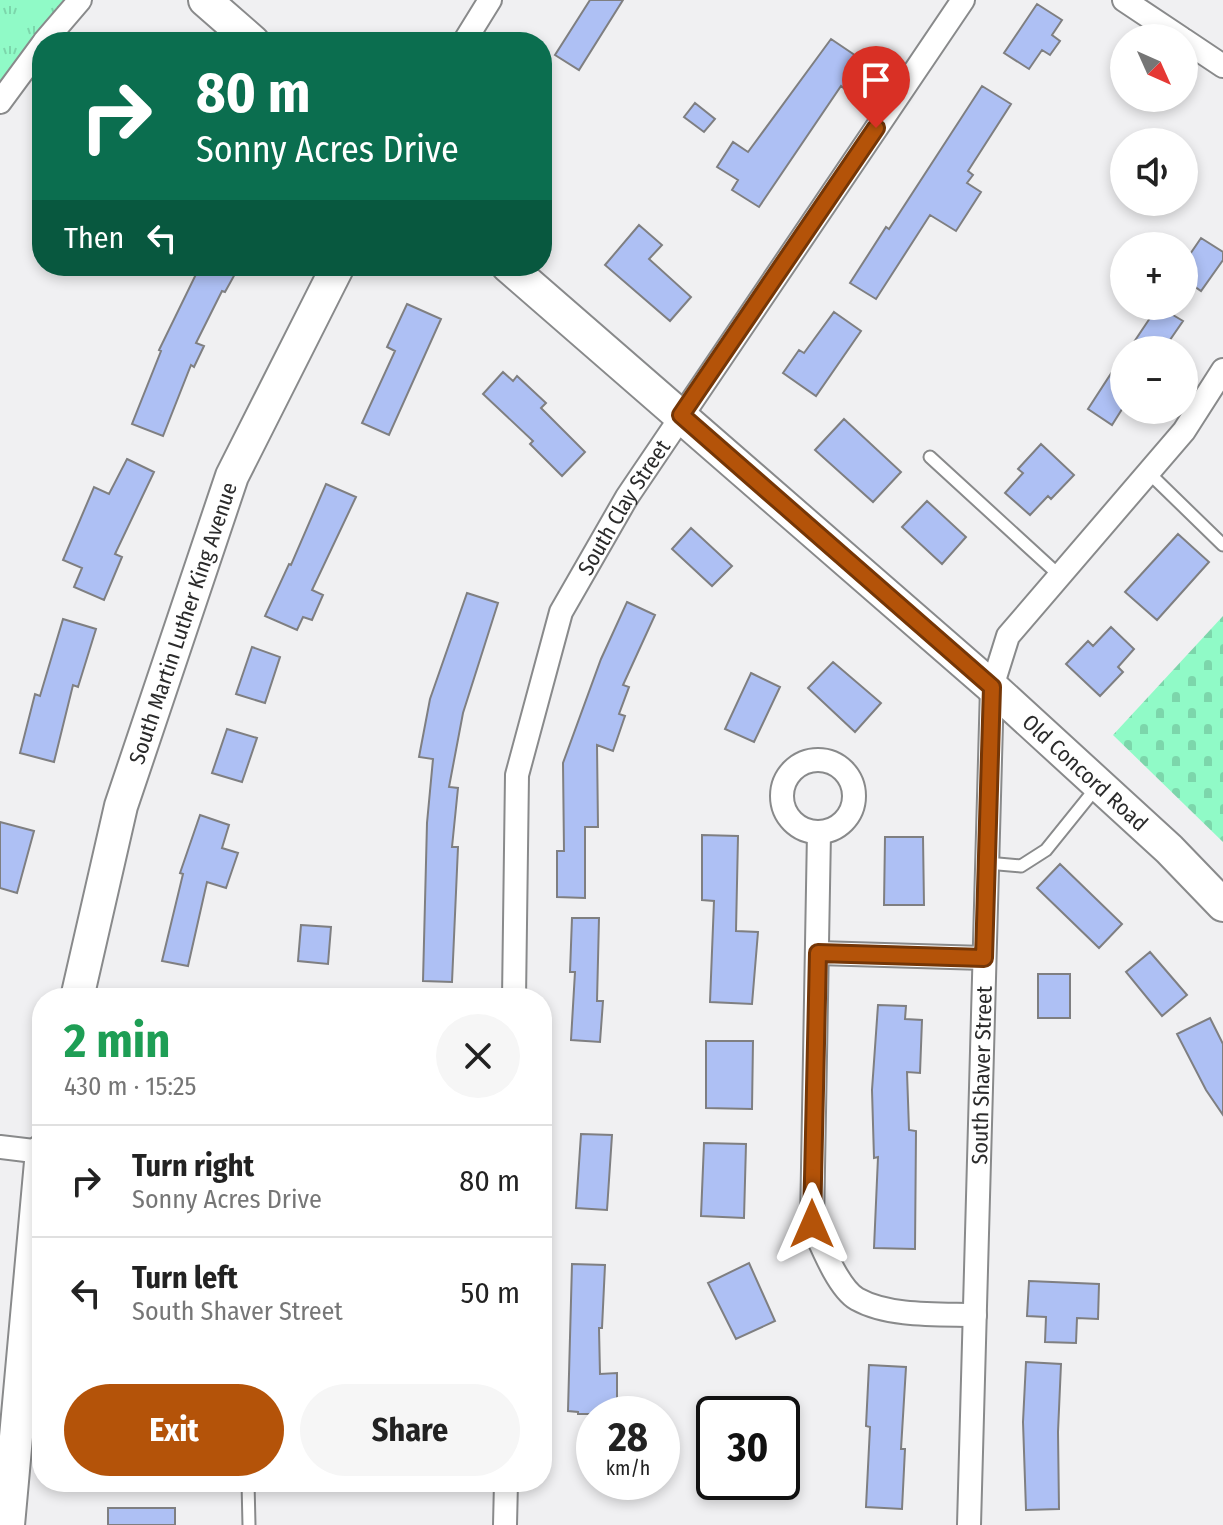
<!DOCTYPE html>
<meta charset="utf-8">
<style>
body{margin:0;font-family:"Fira Sans Condensed",sans-serif;background:#f6f6f6;color:#222;height:100vh;display:flex;flex-direction:column;font-size:30px;white-space:nowrap}
*{box-sizing:border-box;margin:0}
p{font-size:26px;color:#767676}
.icon{flex:none;width:44px;height:44px;fill:none;stroke:currentColor;stroke-width:2;stroke-linecap:round;stroke-linejoin:round}
.map{position:relative;flex:1;overflow:hidden}
.panel{position:absolute;left:32px;top:988px;width:520px;height:504px;display:flex;flex-direction:column;background:#fff;border-radius:32px;box-shadow:0 4px 12px #0003}
.panel>*{flex:none}
.top-card{position:absolute;left:32px;top:32px;width:520px;height:244px;border-radius:32px;box-shadow:0 4px 12px #0003;background:#0b6e4f;color:#fff;overflow:hidden}
.needle{width:52px;rotate:135deg}
.fabs{position:absolute;left:1110px;top:24px;display:grid;gap:16px}
.fabs a{display:grid;place-items:center;width:88px;height:88px;border-radius:50%;background:#fff;box-shadow:0 4px 12px #0003;font-size:40px}
.speed{position:absolute;left:576px;top:1396px;display:flex;gap:16px;font-size:40px;font-weight:700;text-align:center}
.speed>*{display:grid;place-content:center;width:104px;height:104px;border-radius:50%;background:#fff;box-shadow:0 4px 12px #0003;line-height:1}
.speed small{font-size:20px;font-weight:400}
.speed .limit{border:4px solid #111;border-radius:12px;background:#fff;color:#111}
.pin{position:absolute;display:grid;place-items:center;width:68px;height:68px;color:#fff;margin:-82px -34px;border-radius:50% 50% 50% 0;rotate:-45deg;box-shadow:0 0 8px #0007}
.pin .icon{rotate:45deg}
.me{position:absolute;width:88px;margin:-44px;rotate:0deg;stroke-linejoin:round;filter:drop-shadow(0 0 6px #0008)}
.turn{display:flex;align-items:center;gap:28px;height:168px;padding:0 32px;font-size:36px}
.turn .icon{width:104px;height:104px;stroke-width:2.5}
.turn b{display:block;font-size:56px;line-height:68px}
.then{display:flex;align-items:center;height:76px;padding:0 32px;background:#0003;gap:16px;font-size:30px}
.round{display:grid;place-items:center;flex:none;width:84px;height:84px;border-radius:42px;background:#f6f6f6}
.overview{display:flex;align-items:center;justify-content:space-between;height:136px;padding:0 32px}
h1{font-size:48px;font-weight:700;line-height:60px;color:#1e9e55}
.cta{display:flex;gap:16px;margin-top:auto;padding:16px 32px}
.cta a{flex:1;height:92px;border-radius:48px;background:#b45309;color:#fff;font-size:32px;font-weight:700;line-height:92px;text-align:center}
.cta a+a{background:#f6f6f6;color:#222}
ul{padding:0;list-style:none}
li{display:flex;align-items:center;gap:24px;height:112px;padding:0 32px;border-top:2px solid #e0e0e0}
li div{flex:1}
li b{display:block;font-size:30px}
li em{font-style:normal}
.map>svg:first-child{display:block}
.cemetery{fill:url(#cemetery-stones)}
.park{fill:url(#park-tufts)}
.building{fill:#aec0f4;stroke:#7f7f81;stroke-width:2}
.lines{fill:none;stroke-linecap:round;stroke-linejoin:round}
.lane-casing{stroke:#898a8b;stroke-width:15}
.street-casing{stroke:#898a8b;stroke-width:26}
.secondary-casing{stroke:#898a8b;stroke-width:36}
.lane{stroke:#fff;stroke-width:11}
.street{stroke:#fff;stroke-width:22}
.secondary{stroke:#fff;stroke-width:32}
.route-casing{stroke:#753606;stroke-width:20}
.route{stroke:#b45309;stroke-width:14}
.labels{text-anchor:middle;stroke-width:6;stroke-linejoin:round;paint-order:stroke}
.street-label{font-size:22px;fill:#2b2b2b;stroke:#fff}
</style>
<div class="map">
<svg width="1223" height="1525" viewBox="0 0 1223 1525">
<defs>
<pattern id="cemetery-stones" width="16" height="16" patternUnits="userSpaceOnUse" patternTransform="scale(2)"><rect width="16" height="16" fill="#90fac7"/><path d="M2 7V4a2 2 0 0 1 4 0v3zM10 15v-3a2 2 0 0 1 4 0v3z" fill="#7cd6ab"/></pattern>
<pattern id="park-tufts" width="24" height="20" patternUnits="userSpaceOnUse" patternTransform="scale(2)"><rect width="24" height="20" fill="#90fac7"/><path d="M3 7l-1-3M5 7V3M7 7l1-3M15 17l-1-3M17 17v-4M19 17l1-3" fill="none" stroke="#7cd6ab"/></pattern>
</defs>
<rect width="100%" height="100%" fill="#f0f0f2"/>
<path class="cemetery" d="M1223 616V842L1113 735Z"/>
<path class="park" d="M0 0H66L0 100Z"/>
<path class="building" d="M590 0H623L579 70 555 55Z
M1037 4 1062 20 1052 35 1060 41 1050 55 1042 50 1029 69 1004 53Z
M831 39 865 62 846 90 841 86 759 207 732 190 738 180 717 167 733 142 748 152Z
M982 86 1011 104 968 171 973 175 967 183 981 192 956 231 930 215 876 299 850 283 886 227 889 229Z
M695 103 715 119 704 132 684 117Z
M639 225 662 245 649 259 691 297 670 321 605 265Z
M1201 238 1223 252V260L1201 291 1184 279V263Z
M200 266H220L235 274 225 292 222 291 196 343 204 346 194 367 191 365 163 436 132 424 161 351 159 350Z
M407 304 441 319 389 435 362 423 395 351 387 347Z
M1158 306 1183 321 1163 350H1146L1134 342Z
M834 312 861 331 816 396 783 373 799 350 804 353Z
M503 372 513 381 517 376 546 403 541 408 585 452 562 476 530 444 533 441 483 394Z
M1112 372 1124 380V406L1112 425 1088 409Z
M844 419 901 472 873 502 815 450Z
M1041 444 1074 475 1051 499 1048 496 1030 515 1005 493 1023 473 1018 469Z
M127 459 154 472 115 554 122 557 104 600 74 587 82 568 63 560 94 487 109 494Z
M326 484 356 497 312 590 323 595 312 620 303 617 297 630 265 616 289 564 291 565Z
M927 501 966 537 942 564 902 527Z
M691 528 732 566 712 586 672 549Z
M1178 534 1209 562 1157 620 1125 592Z
M467 593 498 603 463 713 449 787 458 788 452 847H458L452 982 423 981 427 823 433 759 419 757 430 699Z
M627 602 655 615 623 685 629 687 619 714 625 716 613 751 597 745 598 827H585V898L557 897V851H564L563 763 601 659Z
M63 619 96 629 78 687 73 685 54 762 20 753 35 694 40 696Z
M1111 627 1134 649 1118 667 1123 672 1100 696 1066 664 1088 641 1093 646Z
M252 647 280 657 265 703 236 694Z
M833 662 881 703 855 732 808 688Z
M751 673 780 687 754 742 725 729Z
M227 729 257 738 242 782 212 773Z
M200 815 229 825 222 848 238 853 226 888 207 882 188 966 162 961 183 874 180 873Z
M0 822 34 831 17 893 0 888Z
M702 835 738 836 736 931 758 932 752 1004 710 1002 714 901 702 900Z
M885 837H923L924 905H884Z
M1060 864 1122 924 1099 948 1037 888Z
M572 918H599L597 1001H603L600 1042 571 1040 575 972H570Z
M301 925 331 927 328 964 298 961Z
M1150 952 1187 995 1162 1016 1126 972Z
M1038 974H1070V1018H1038Z
M878 1005 906 1006 905 1019 922 1020 920 1073 907 1072 909 1130 916 1131 915 1249 874 1248 878 1157 874 1158 872 1090Z
M1210 1018 1223 1044V1115L1206 1090 1177 1034Z
M706 1041H753L752 1109 706 1108Z
M581 1134 612 1135 607 1210 576 1208Z
M704 1143 746 1144 744 1218 701 1216Z
M749 1263 775 1321 736 1339 708 1283Z
M572 1264 605 1265 602 1328H599L600 1374 617 1373V1414H578V1412L568 1411Z
M1029 1281 1099 1284 1098 1319 1077 1318 1076 1343 1045 1342 1046 1317 1027 1316Z
M1026 1362 1061 1364 1058 1432 1059 1509 1026 1510 1023 1422Z
M869 1365 906 1367 901 1449H905L902 1509 866 1507 870 1427 866 1426Z
M108 1508H175V1525H108Z"/>
<g class="lines">
<g class="lane-casing">
<path id="lane" d="M930 457 1060 576
M1149 473 1223 545
M987 863 1021 866 1046 850 1096 788
M248 1482 249 1525"/>
</g>
<g class="street-casing">
<g id="street">
<path d="M1124 0 1181 38"/>
<path d="M1184 40 1223 66"/>
<path d="M44 42 80 0"/>
<path d="M464 42 490 0"/>
<path d="M0 102 42 45"/>
<circle cx="818" cy="796" r="36"/>
<path d="M819 832 812 1224C821 1244 838 1288 857 1299 889 1317 939 1314 975 1315"/>
<path d="M818 953 984 958"/>
<path id="s1" d="M514 998 517 775 561 612 627 497 963 0"/>
<path d="M0 1147 42 1152"/>
<path d="M505 1525 506 1482"/>
<path id="s2" d="M969 1525 992 687 1008 636 1184 431 1223 370"/>
</g>
</g>
<g class="secondary-casing">
<g id="secondary">
<path d="M205 0 253 42"/>
<path id="s3" d="M508 266 992 687 1169 849 1223 905"/>
<path id="s4" d="M77 998 121 806 232 476 338 266"/>
<path d="M8 1525 42 1151"/>
</g>
</g>
<use href="#lane" class="lane"/>
<use href="#street" class="street"/>
<use href="#secondary" class="secondary"/>
</g>
<g class="lines">
<g class="route-casing">
<path id="route" d="M812 1224 818 953 984 958 992 687 681 415 876 128"/>
</g>
<use href="#route" class="route"/>
</g>
<g class="labels">
<g class="street-label">
<text dy="8" stroke="none"><textPath href="#s1" startOffset="514">South Clay Street</textPath></text>
<text dy="8" stroke="none"><textPath href="#s4" startOffset="390">South Martin Luther King Avenue</textPath></text>
<text dy="8" stroke="none"><textPath href="#s3" startOffset="768">Old Concord Road</textPath></text>
<text dy="8" stroke="none"><textPath href="#s2" startOffset="450">South Shaver Street</textPath></text>
</g>
</g>
</svg>
<div class="fabs">
<a><svg class="needle" viewBox="-14 -14 28 28"><path d="M0-13l5 13h-10z" fill="#e53935"/><path d="M0 13l5-13h-10z" fill="#767676"/></svg></a>
<a><svg class="icon" aria-label="sound" viewBox="0 0 24 24"><path d="M4 9h4l5-4v14l-5-4H4zM17 9q2 3 0 6"/></svg></a>
<a>+</a>
<a>−</a>
</div>
<div class="speed"><div>28<small>km/h</small></div><div class="limit">30</div></div>
<div class="pin" style="left:876px;top:128px;background:#d93025"><svg class="icon" aria-label="arrive" viewBox="0 0 24 24"><path d="M6 21V4h12l-3 4 3 4H6"/></svg></div>
<svg class="me" style="left:812px;top:1224px" viewBox="-20 -20 40 40"><path d="M0-17L14 15 0 8-14 15z" fill="#b45309" stroke="#fff" stroke-width="4"/></svg>
<div class="top-card">
<div class="turn"><svg class="icon" aria-label="right" viewBox="0 0 24 24"><path d="M7 20v-9h11M14 6l5 5-5 5"/></svg><div><b>80 m</b>Sonny Acres Drive</div></div>
<div class="then">Then<svg class="icon" aria-label="left" viewBox="0 0 24 24"><path d="M17 20v-9H6M10 6l-5 5 5 5"/></svg></div>
</div>
<section class="panel">
<div class="overview"><div><h1>2 min</h1><p>430 m · 15:25</p></div><a class="round"><svg class="icon" aria-label="close" viewBox="0 0 24 24"><path d="M6 6l12 12M18 6L6 18"/></svg></a></div>
<ul>
<li><svg class="icon" aria-label="right" viewBox="0 0 24 24"><path d="M7 20v-9h11M14 6l5 5-5 5"/></svg><div><b>Turn right</b><p>Sonny Acres Drive</p></div><em>80 m</em></li>
<li><svg class="icon" aria-label="left" viewBox="0 0 24 24"><path d="M17 20v-9H6M10 6l-5 5 5 5"/></svg><div><b>Turn left</b><p>South Shaver Street</p></div><em>50 m</em></li>
</ul>
<div class="cta"><a>Exit</a><a>Share</a></div>
</section>
</div>
